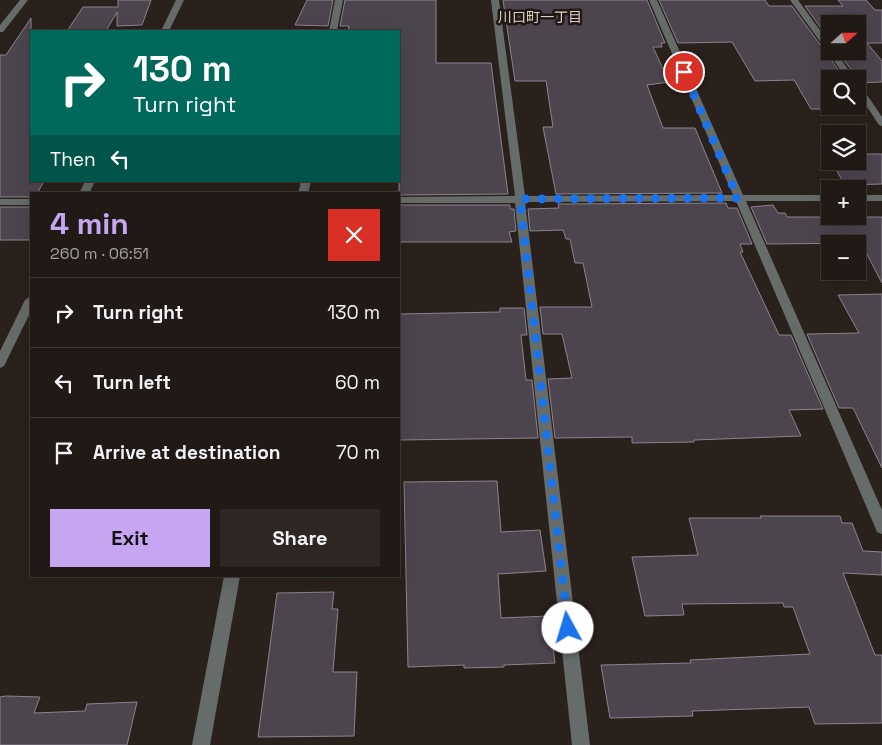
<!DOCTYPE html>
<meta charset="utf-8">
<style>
body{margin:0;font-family:"Space Grotesk","Noto Sans JP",sans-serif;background:#2d2622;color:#f1f3f6;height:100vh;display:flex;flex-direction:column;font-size:19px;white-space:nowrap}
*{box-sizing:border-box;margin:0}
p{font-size:16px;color:#a2a0a0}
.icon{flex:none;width:28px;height:28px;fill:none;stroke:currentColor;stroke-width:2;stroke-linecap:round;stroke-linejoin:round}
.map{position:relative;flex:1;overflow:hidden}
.panel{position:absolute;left:30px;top:192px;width:370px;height:385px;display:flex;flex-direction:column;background:#201915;border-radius:0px;box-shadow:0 5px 20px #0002,0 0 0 1px #3d3834}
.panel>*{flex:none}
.top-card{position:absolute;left:30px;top:30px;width:370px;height:152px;border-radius:0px;box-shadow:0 5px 20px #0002,0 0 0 1px #3d3834;background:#00695c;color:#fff;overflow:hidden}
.needle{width:32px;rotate:69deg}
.buttons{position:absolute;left:821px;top:15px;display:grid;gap:10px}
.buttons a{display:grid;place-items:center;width:45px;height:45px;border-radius:0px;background:#201915;box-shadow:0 5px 20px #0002,0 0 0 1px #3d3834;font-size:25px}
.pin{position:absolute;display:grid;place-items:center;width:42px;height:42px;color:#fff;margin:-21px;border:2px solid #fff;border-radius:50%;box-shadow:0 1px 5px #0007}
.me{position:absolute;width:55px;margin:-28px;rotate:354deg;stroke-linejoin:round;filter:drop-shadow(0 0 4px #0008)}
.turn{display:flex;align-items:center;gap:18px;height:105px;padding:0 20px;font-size:22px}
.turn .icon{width:65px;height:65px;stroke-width:2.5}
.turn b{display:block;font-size:35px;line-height:42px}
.then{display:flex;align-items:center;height:48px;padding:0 20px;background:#0003;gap:10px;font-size:19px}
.round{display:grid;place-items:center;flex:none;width:52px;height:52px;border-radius:0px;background:#2d2622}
.summary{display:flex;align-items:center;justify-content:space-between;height:85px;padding:0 20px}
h1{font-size:30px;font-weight:700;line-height:38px;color:#c6a6f0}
.cta{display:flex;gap:10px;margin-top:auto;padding:10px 20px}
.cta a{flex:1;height:58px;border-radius:0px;background:#c6a6f0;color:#111;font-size:20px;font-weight:700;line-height:58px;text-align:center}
.cta a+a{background:#2d2622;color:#f1f3f6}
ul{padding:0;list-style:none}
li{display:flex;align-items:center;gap:15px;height:70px;padding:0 20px;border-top:1px solid #3d3834}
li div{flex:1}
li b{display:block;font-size:19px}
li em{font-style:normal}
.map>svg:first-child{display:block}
.building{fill:#4c454e;stroke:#8b838e}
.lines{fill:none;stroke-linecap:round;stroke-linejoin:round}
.minor{fill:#666c6a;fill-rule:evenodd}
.route{stroke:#1a73e8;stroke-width:9;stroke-dasharray:0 16.2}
.labels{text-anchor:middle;stroke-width:5;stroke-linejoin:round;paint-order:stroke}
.far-neighbourhood-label{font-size:14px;fill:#ded1ca;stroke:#211813}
</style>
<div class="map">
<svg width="882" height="745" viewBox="0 0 882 745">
<rect width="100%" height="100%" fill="#2b211c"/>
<path class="building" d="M118 0H151L142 25 117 26V12L106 31H67L83 7H118Z
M307 0H333L328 26 295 25Z
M345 0H436V63H491L508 194 399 195V31H348L349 26H340Z
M503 0H647L665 43H661L662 47H653L669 82 647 85 663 128H695L722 193 556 194 543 127H553L546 81H515Z
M659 0H765L769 6H792L845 79H830V106H850L852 109H811L794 80 755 81 732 42 678 43Z
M838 0H866L875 10H882V43H867L882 61V82L858 83V79L837 51H858V24H830V41L805 6H843Z
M31 18V181H44L37 194H31V197H0V55H6Z
M858 154H882V184L845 185 831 161H858Z
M726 203 728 208H737L752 244H740L743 252H740L779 335H791L823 409 789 410 801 436 694 440V442L632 443V437L555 438 548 379 572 378 562 334H543L540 307H592L583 263H575L570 239H566L563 230 530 231 528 209 559 208 558 204Z
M399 205H510V209H514L516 231 509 232 512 242H399Z
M773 205 778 213H785L787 217H882V283L861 243 767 244 751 207Z
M0 207H31V240H0Z
M882 294V468L853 408H839L807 334 859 333 838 295Z
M500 308H524L527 335H521L526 380H532L538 438 399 440V314L500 312Z
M497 481 501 532 540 530 546 571 498 574 501 618 549 616 555 663 504 665V667L464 668V665L408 667 404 482Z
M760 516H840L842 523H852L863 551 882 552V575L843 573 875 655H882V723L815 724 809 707 692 711 693 716 610 718 601 665 691 663 690 660 810 654 793 607H784L783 603 682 604 684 615 645 616 632 557 698 555 689 518H761Z
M334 592 332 609H338L333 672H357L354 736 258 737 277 593Z
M6 696 40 697 34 713 85 711 87 704 137 702 127 745H0V697Z"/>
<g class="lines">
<path class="minor" d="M20 0H28L3 32H0V25Z
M176 0H184L169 31H161Z
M335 0H343L337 31H329Z
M491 0H499L525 196 733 195 649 0H657L743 195H830V201H746L882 510V534L877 532 875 527 736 201 525 202 590 745H572L515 203H399V197L515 196Z
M790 0H798L830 44V51H835L855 79H847Z
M858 85 861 86 882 117V126L879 125 858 93Z
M85 181H95L89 194H79Z
M301 181H311L308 194H298Z
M858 195H882V201H858Z
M0 199H31V205H0Z
M31 296V311L4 366 0 368V351L25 300Z
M224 576H240L210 745H192Z"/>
</g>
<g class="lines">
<path class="route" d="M568 628 520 199 738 198 684 72"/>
</g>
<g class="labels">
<g class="far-neighbourhood-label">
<text x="540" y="22">川口町一丁目</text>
</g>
</g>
</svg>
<div class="buttons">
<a><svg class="needle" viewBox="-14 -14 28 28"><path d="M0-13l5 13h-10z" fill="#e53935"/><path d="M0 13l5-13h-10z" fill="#a2a0a0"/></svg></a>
<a><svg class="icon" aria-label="search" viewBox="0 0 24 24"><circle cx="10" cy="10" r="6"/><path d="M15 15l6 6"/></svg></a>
<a><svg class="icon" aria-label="layers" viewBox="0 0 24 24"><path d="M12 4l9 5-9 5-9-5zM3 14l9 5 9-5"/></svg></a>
<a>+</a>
<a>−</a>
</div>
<div class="pin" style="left:684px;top:72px;background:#d93025"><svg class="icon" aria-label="arrive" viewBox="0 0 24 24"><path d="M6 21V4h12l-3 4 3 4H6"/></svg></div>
<svg class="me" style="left:568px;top:628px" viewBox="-20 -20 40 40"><circle r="19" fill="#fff"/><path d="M0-13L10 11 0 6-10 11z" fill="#1a73e8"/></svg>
<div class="top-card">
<div class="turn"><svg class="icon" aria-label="right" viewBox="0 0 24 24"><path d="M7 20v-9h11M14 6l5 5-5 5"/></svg><div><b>130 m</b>Turn right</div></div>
<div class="then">Then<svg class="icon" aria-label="left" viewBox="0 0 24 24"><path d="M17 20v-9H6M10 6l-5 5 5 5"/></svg></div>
</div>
<section class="panel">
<div class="summary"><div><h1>4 min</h1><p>260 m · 06:51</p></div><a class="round" style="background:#d93025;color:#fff"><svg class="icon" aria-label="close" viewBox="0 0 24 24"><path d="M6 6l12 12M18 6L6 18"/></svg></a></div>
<ul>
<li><svg class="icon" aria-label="right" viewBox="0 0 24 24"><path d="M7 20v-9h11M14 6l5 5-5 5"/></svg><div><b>Turn right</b></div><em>130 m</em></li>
<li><svg class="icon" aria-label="left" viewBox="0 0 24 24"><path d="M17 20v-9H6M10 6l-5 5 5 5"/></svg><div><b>Turn left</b></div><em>60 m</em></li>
<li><svg class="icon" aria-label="arrive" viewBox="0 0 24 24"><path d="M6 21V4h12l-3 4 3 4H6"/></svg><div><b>Arrive at destination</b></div><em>70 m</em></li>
</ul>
<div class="cta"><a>Exit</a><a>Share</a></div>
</section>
</div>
